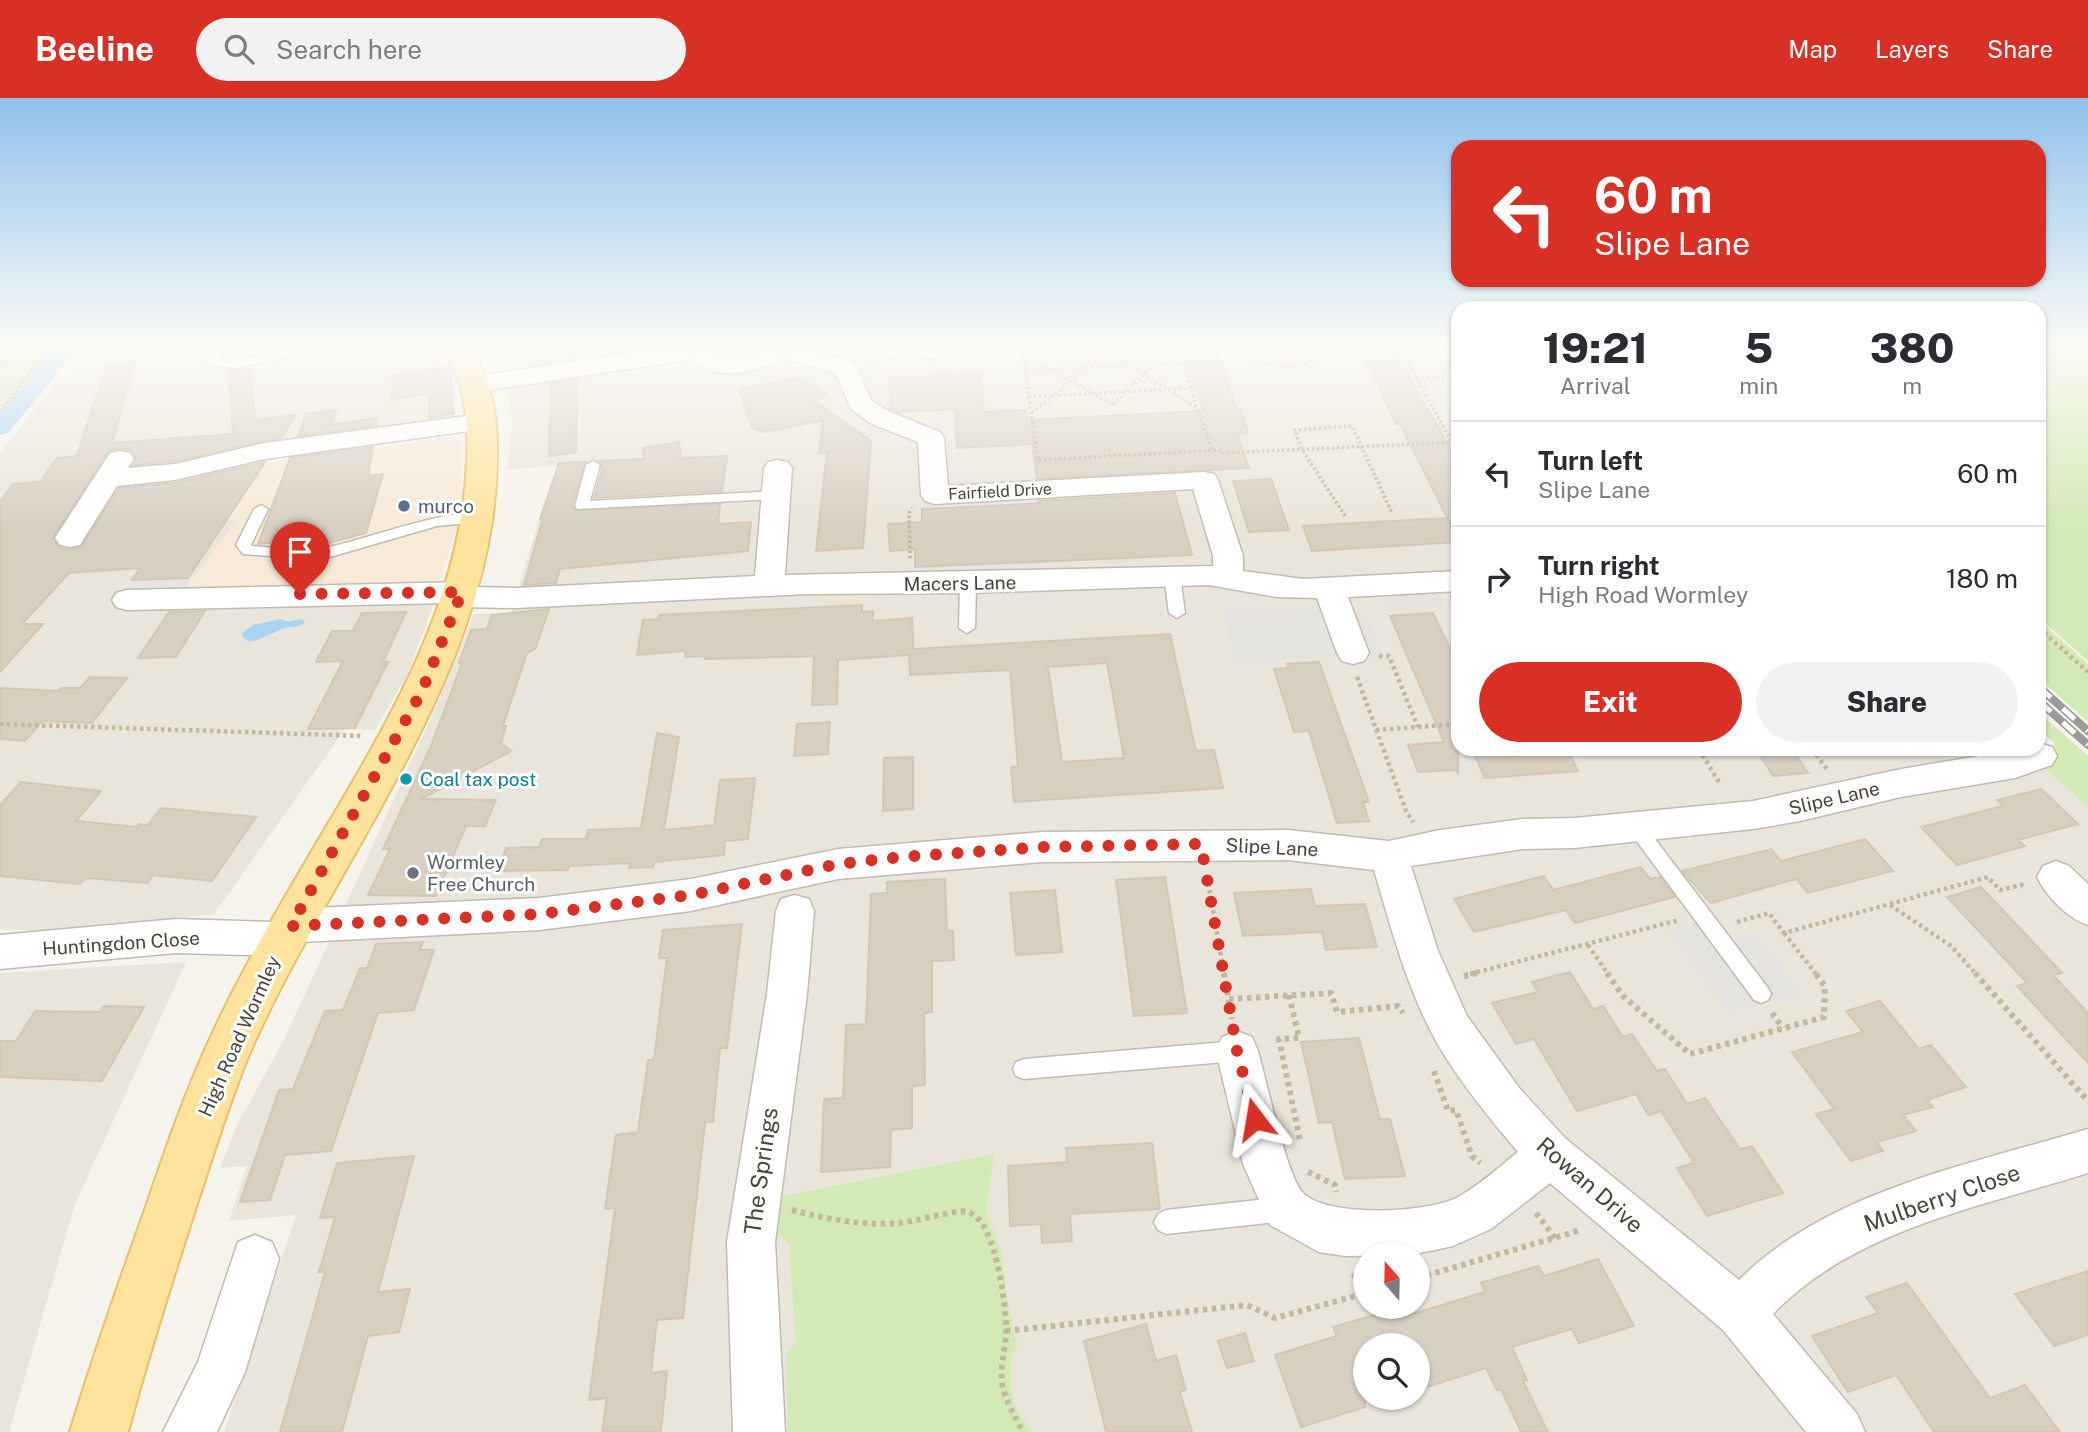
<!DOCTYPE html>
<style>
body{margin:0;font-family:"Public Sans",sans-serif;background:#f2f2f3;color:#2b2b33;height:100vh;display:flex;flex-direction:column;font-size:26px;white-space:nowrap}
*{box-sizing:border-box;margin:0}
p{font-size:23px;color:#7c7c81}
.icon{flex:none;width:38px;height:38px;fill:none;stroke:currentColor;stroke-width:2;stroke-linecap:round;stroke-linejoin:round}
.map{position:relative;flex:1;overflow:hidden}
.panel{position:absolute;left:1451px;top:203px;width:595px;height:455px;display:flex;flex-direction:column;background:#fff;border-radius:21px;box-shadow:0 2px 5px #0004}
.panel>*{flex:none}
.top-card{position:absolute;left:1451px;top:42px;width:595px;height:147px;border-radius:21px;box-shadow:0 2px 5px #0004;background:#d93025;color:#fff;overflow:hidden}
.needle{width:46px;rotate:340deg}
.fabs{position:absolute;left:1353px;top:1144px;display:grid;gap:14px}
.fabs a{display:grid;place-items:center;width:77px;height:77px;border-radius:50%;background:#fff;box-shadow:0 2px 5px #0004;font-size:35px}
.pin{position:absolute;display:grid;place-items:center;width:60px;height:60px;color:#fff;margin:-72px -30px;border-radius:50% 50% 50% 0;rotate:-45deg;box-shadow:0 0 7px #0007}
.pin .icon{rotate:45deg}
.me{position:absolute;width:77px;margin:-38px;rotate:346deg;stroke-linejoin:round;filter:drop-shadow(0 0 5px #0008)}
.turn{display:flex;align-items:center;gap:24px;height:147px;padding:0 28px;font-size:32px}
.turn .icon{width:91px;height:91px;stroke-width:2.5}
.turn b{display:block;font-size:49px;line-height:60px}
.eta{display:flex;justify-content:space-evenly;align-items:center;height:119px;text-align:center}
.eta b{font-size:42px;font-weight:800;line-height:49px}
.cta{display:flex;gap:14px;margin-top:auto;padding:14px 28px}
.cta a{flex:1;height:80px;border-radius:42px;background:#d93025;color:#fff;font-size:28px;font-weight:800;line-height:80px;text-align:center}
.cta a+a{background:#f2f2f3;color:#2b2b33}
ul{padding:0;list-style:none}
li{display:flex;align-items:center;gap:21px;height:105px;padding:0 28px;border-top:2px solid #e1e1e2}
li div{flex:1}
li b{display:block;font-size:26px}
li em{font-style:normal}
header{display:flex;align-items:center;gap:42px;box-sizing:border-box;height:98px;padding:0 35px;background:#d93025;color:#fff}
header strong{font-size:33px}
nav{display:flex;gap:38px;margin-inline-start:auto;font-size:24px}
.search{width:490px;height:63px;background:#f2f2f3;display:flex;align-items:center;gap:18px;box-sizing:border-box;padding:0 24px;border-radius:38px;color:#7c7c81;font-size:26px}
.map>svg:first-child{display:block}
.residential{fill:#eae5da;fill-rule:evenodd}
.commercial{fill:#f7ead8}
.green{fill:#d2eab5}
.parking{fill:#e5e3e0}
.water{fill:#a9d4f2}
.lines{fill:none;stroke-linecap:round;stroke-linejoin:round}
.canal{fill:#a9d4f2;fill-rule:evenodd}
.building{fill:#d8cfc1;stroke:#d3c7b4;stroke-width:2;fill-rule:evenodd}
.lane-casing{stroke:#c2bbae;stroke-width:3}
.street-casing{stroke:#c2bbae;stroke-width:3}
.primary-casing{stroke:#e6c16a;stroke-width:4}
.path-far2{stroke:#c4b79f;stroke-width:3.5;stroke-dasharray:2.5 2.5;stroke-linecap:butt}
.path-far1{stroke:#c4b79f;stroke-width:4.5;stroke-dasharray:3.5 3.5;stroke-linecap:butt}
.path{stroke:#c4b79f;stroke-width:6;stroke-dasharray:4.5 4.5;stroke-linecap:butt}
.lane{fill:#fff;fill-rule:evenodd}
.street{fill:#fff;fill-rule:evenodd}
.primary{fill:#ffe39c;fill-rule:evenodd}
.rail-casing{stroke:#9a9a9a;stroke-width:8}
.rail{stroke:#fff;stroke-width:5;stroke-dasharray:16;stroke-linecap:butt}
.route{stroke:#d93025;stroke-width:12;stroke-dasharray:0 21.6}
.service-dot{fill:#5c6f8a;stroke:#fff;stroke-width:2.5}
.culture-dot{fill:#0f9aa8;stroke:#fff;stroke-width:2.5}
.worship-dot{fill:#6b7280;stroke:#fff;stroke-width:2.5}
.labels{text-anchor:middle;stroke-width:6;stroke-linejoin:round;paint-order:stroke}
.far-street-label{font-size:16px;fill:#4b4439;stroke:#fff}
.service-label{font-size:19px;fill:#4e5e75;stroke:#fff;text-anchor:start}
.street-label{font-size:19px;fill:#4b4439;stroke:#fff}
.culture-label{font-size:19px;fill:#0d838f;stroke:#fff;text-anchor:start}
.worship-label{font-size:19px;fill:#5b616d;stroke:#fff;text-anchor:start}
.near-street-label{font-size:23px;fill:#4b4439;stroke:#fff}
</style>
<header>
<strong>Beeline</strong>
<div class="search"><svg class="icon" aria-label="search" viewBox="0 0 24 24"><circle cx="10" cy="10" r="6"/><path d="M15 15l6 6"/></svg>Search here</div>
<nav><a>Map</a><a>Layers</a><a>Share</a></nav>
</header>
<div class="map">
<svg width="2088" height="1334" viewBox="0 0 2088 1334">
<rect width="100%" height="100%" fill="#f6f3ec"/>
<path class="residential" d="M89 244H432L455 280 456 316 447 322 274 344 236 351 174 419 237 422 173 508 418 501 433 508 407 577 375 632 345 631 214 816 44 833 0 831V355Z
M485 244H1458V651H2031L2047 665V672L2088 710V1334H224L296 1117 229 1123 247 1068 220 1070 237 1027 284 942 431 620 474 516 511 515 539 422 620 416 632 360 507 372 512 325 509 292ZM1365 1157H1418V1209H1365ZM1365 1248H1418V1300H1365Z
M186 864 75 1106 9 1334H0V875Z"/>
<path class="commercial" d="M455 338 461 340 463 345 461 415 440 483 187 490 237 422 174 419 218 371Z"/>
<path class="green" d="M0 244H58L0 318Z
M946 244H1007L1008 253 947 256Z
M2039 244H2088V563L2039 520Z
M2039 522 2088 566V624L2039 580Z
M2039 614 2088 658V710L2047 672V665L2033 652 2056 647 2039 630Z
M994 1056 986 1111 1003 1159 1006 1196 1017 1247 1011 1257V1293L1015 1307 1032 1334H788L786 1257 796 1244 789 1147 769 1128 774 1100Z"/>
<path class="parking" d="M1438 494 1444 507 1392 510 1387 496Z
M1321 509 1324 519 1366 517 1380 556 1236 563 1223 514Z
M1715 818 1733 842 1754 837 1799 895 1729 914 1669 830Z"/>
<path class="water" d="M281 521 287 524 302 521 305 524C298 531 293 527 285 530 275 533 263 541 253 543 247 544 247 543 243 539L242 535 253 527Z"/>
<g class="lines">
<path class="canal" d="M60 244H83L8 335 0 337V315Z"/>
</g>
<path class="building" d="M531 244H576V260L543 265Z
M1181 244H1214L1237 311H1241L1248 335 1237 336 1249 370 1037 381 1032 346 957 350 955 311 898 314 890 311V280L981 275 984 314 1026 312 1028 322 1203 313Z
M1357 244H1390L1458 364V441L1400 326H1396Z
M135 265 112 345 233 336 229 272 250 270 255 322 296 317 281 340 175 363 133 367 136 360 131 352 119 350 108 354 53 439 59 450 71 452 82 448 119 390 176 385 265 364 188 480 132 482 140 470 69 475 22 526H43L0 574V404L13 386 40 384 57 360 77 358 106 269Z
M450 268 453 316 429 320V295L392 302 393 278Z
M798 280 827 296 815 303 871 343 863 450 816 453 827 354 819 355 823 322 764 334 752 330 739 291Z
M577 281 576 354 549 358 551 285Z
M336 312 332 327 378 320 377 327 298 338 306 316Z
M679 344 681 360 727 358 722 393 594 400 603 368 599 363 644 361 643 350Z
M373 349 368 378 383 376 366 435 318 448H316L319 439 258 446 290 360Z
M586 364 572 407 575 412 720 406 718 426 751 424 748 453 560 471 556 485 524 487 543 420 540 421 559 365Z
M1271 381 1289 432 1249 434 1233 383Z
M1175 395 1192 457 915 469V451L890 453 888 426 922 424V411L1010 407 1040 405 1039 403Z
M1447 420 1458 444 1312 453 1303 428Z
M862 507V514L873 513V523L912 520 913 551 1170 536 1196 653 1214 652 1223 690 1014 704 1011 669H1018L1010 572 910 577 909 557 838 562 837 606 812 607 814 558 705 561 706 558 685 559 686 553 637 557 643 522 658 521 659 517ZM1107 565 1124 660 1062 664 1048 569Z
M549 511 535 551 527 555 503 628H506L501 645 511 653 421 701 496 702 485 728H466L436 798 368 797 390 751H383L431 648 462 565H459L471 532 487 531 492 517Z
M205 513 176 559 138 560 169 514Z
M406 514 383 564H388L355 630 308 631 343 563 316 564 332 533H353L362 515Z
M1433 515 1458 567V675L1456 672 1418 674 1408 647 1444 644 1390 518Z
M1319 564 1369 704H1363L1369 723 1337 725 1309 633 1294 634 1274 571 1288 570 1287 566Z
M90 579 127 580 92 625 42 623 25 643 0 641V590L58 593 61 590H80Z
M830 624 828 656 794 658 797 626Z
M657 635 679 639 664 732 714 727 720 682 755 680 748 741 725 743 724 757 654 764 653 769 629 770 631 765 569 768 568 772 498 773 506 750 539 749 542 741H586L588 732 641 730Z
M1472 651H1567L1578 673 1485 680Z
M1756 651H1792L1808 675 1773 678Z
M913 659V711L883 713 884 660Z
M21 684 101 693 76 723 137 729 139 726 148 727 161 710 256 719 212 783 153 777 148 785 86 780 80 786 0 778V707Z
M2041 691 2078 726 2018 742 2025 748 1957 767 1921 729 2003 708 1997 702Z
M1865 741 1893 773 1808 795 1796 781 1711 805 1682 773 1771 751 1781 763Z
M1641 769 1650 781 1660 779 1675 799 1575 825 1566 812 1474 834 1454 801 1544 778 1553 792Z
M1165 779 1187 915 1134 918 1116 782Z
M945 781 947 833H953L954 862 932 863V914L924 915 925 987 912 988V1030L891 1032 890 1069 821 1074 824 1001 843 1000 846 927 866 926 871 796 887 795V784Z
M1981 789 2062 875 2053 877 2088 915V965L2017 888 2027 885 1947 799Z
M1311 791 1315 808 1365 806 1377 849 1326 852 1322 834 1243 838 1234 795Z
M1055 792 1062 854 1016 857 1010 795Z
M742 826 727 950H720L713 1024H705L683 1220 657 1222 651 1275 667 1273 661 1334H602L607 1300 589 1302 615 1110 605 1111 616 1037 638 1034 648 962 654 961 667 860H659L663 832Z
M423 844 420 852H434L414 912 378 915 331 1053 285 1057 270 1102 240 1104 279 992 293 991 325 913 343 912 360 870H367L376 846Z
M1570 874 1593 911 1603 908 1623 939 1632 936 1657 973 1665 971 1687 1006 1705 1000 1740 1051 1752 1048 1783 1095 1707 1118 1677 1070 1694 1065 1661 1013 1648 1017 1636 996 1577 1013 1534 941 1516 946 1492 905 1538 894 1532 884Z
M1880 903 1919 951 1931 947 1966 989 1927 1002 1933 1009 1903 1017 1916 1033 1877 1044 1883 1053 1851 1063 1816 1016 1834 1011 1792 954 1863 934 1846 913Z
M104 908 144 909 102 983 0 979V943H16L35 913 100 914Z
M1359 940 1380 1021H1390L1405 1078 1345 1081 1332 1024 1319 1025 1301 944Z
M1152 1045 1160 1111 1070 1116 1072 1143 1042 1145 1041 1126 1010 1128 1008 1068 1067 1064 1066 1050Z
M414 1058 378 1194 410 1191 399 1234 368 1238 342 1334H280L325 1174H319L335 1119 320 1120 337 1065Z
M1598 1161 1634 1228 1579 1245 1572 1231 1512 1249 1527 1282 1523 1283 1548 1334H1521L1501 1291 1497 1292 1486 1270 1418 1292V1248H1365V1309L1301 1329 1275 1257 1337 1238 1333 1229 1391 1212 1395 1221 1485 1194 1481 1185 1538 1168 1544 1178Z
M2088 1173V1237L2054 1248 2015 1196Z
M1907 1185 1990 1300 2025 1287 2060 1334H1934L1896 1277 1848 1294 1812 1238 1878 1215 1866 1199Z
M1146 1226 1156 1263 1176 1257 1186 1292 1180 1294 1192 1334H1106L1084 1243Z
M1245 1235 1254 1263 1227 1270 1218 1243Z"/>
<g class="lines">
<g class="lane-casing">
<path id="lane" d="M320 244H343L237 270 214 268 208 264 209 249 215 245 221 249 220 261 237 262Z
M593 363 600 367 590 403 776 393 783 397 776 401 577 411 575 408 586 367Z
M261 407 268 411 251 447 252 448C277 450 303 453 328 449 355 445 467 403 484 419L477 424 437 428 330 459 310 461 243 456 236 447 254 411Z
M1172 473 1180 478 1185 515 1177 520 1169 515 1164 478Z
M968 480 976 485 975 530 967 535 959 530 960 485Z
M1636 722 1642 724 1768 890 1771 896 1768 902 1761 905 1754 902 1630 734 1627 729 1630 724Z
M1237 943 1244 946 1248 953 1244 960 1237 963 1024 981 1016 978 1013 971 1016 964 1024 961Z
M1286 1099 1294 1103 1298 1111 1294 1119 1286 1123 1166 1136 1158 1132 1154 1124 1158 1116 1166 1112Z"/>
</g>
<g class="street-casing">
<path id="street" d="M703 244H741L738 249 716 256C733 265 747 259 763 251L766 250 762 244H788L854 265 872 303 890 314 940 334 944 340 948 388 1204 374 1214 376 1218 382 1243 458V473L1303 481 1458 473V493L1348 499 1369 555 1364 563 1353 566 1342 563 1337 555 1317 500 1276 499 1209 487 968 495 807 496 516 510 460 509 448 505 127 512 116 509 112 502 116 495 127 492 462 484 474 489 516 490 755 478 764 370 768 364 778 362 788 364 792 370 785 477 1213 468V458L1193 391 935 406 925 403 921 397 918 344 872 326 852 312 835 275 784 260C757 274 718 286 694 261L476 294 467 291 463 286 467 281 476 278Z
M919 244H943V254L940 259 931 261 922 259 919 254Z
M482 316 491 318 495 324 491 330 265 361 175 382 117 388 80 447 70 449 60 447 55 440 110 355 120 353 130 355 134 361 128 370 175 366 265 345Z
M2039 645 2052 649 2057 658 2052 667 2015 680 1901 699 1800 723 1753 731 1574 750 1523 751 1411 768 1438 853 1467 918 1520 991 1565 1040 1739 1182C1827 1093 1971 1066 2088 1031V1075C1980 1109 1853 1132 1773 1216L1857 1316 1865 1334H1806L1723 1232 1550 1085 1491 1131 1453 1148 1410 1157 1345 1158 1319 1154 1270 1127 1243 1066 1216 953 1222 939 1237 933 1252 939 1258 953C1266 981 1287 1079 1303 1095 1328 1120 1429 1115 1458 1099 1480 1087 1499 1069 1518 1054 1489 1020 1459 983 1437 945 1407 891 1391 830 1374 772L1288 762 1043 764 838 781 691 813 539 832 301 844 297 853 283 858 176 855 0 871V837L176 821 274 824 277 816 291 811 539 800 691 781 838 751 1043 734 1288 732 1389 743 1440 732 1523 721 1574 720 1753 703 1901 671 2021 651H2039Z
M2056 763 2069 768 2088 786V827C2067 820 2047 799 2037 779L2043 768Z
M795 797 809 801 814 813 807 896 775 1144 785 1334H733L727 1144 767 896 776 813 781 801Z
M255 1137 272 1144 279 1161 245 1274 217 1334H163L198 1264 238 1144Z"/>
</g>
<g class="primary-casing">
<path id="primary" d="M440 244H467C492 279 498 319 497 361 495 577 331 766 248 959 228 1008 213 1058 196 1109 172 1184 148 1258 128 1334H70C93 1258 119 1184 146 1109 165 1053 184 997 209 943 235 885 267 830 299 775 374 647 461 517 467 363 469 320 464 280 440 244Z"/>
</g>
<path class="path-far2" d="M1021 244 1038 362 1221 352 1223 355 1458 344
M1178 244 1197 310
M1225 244C1274 273 1292 282 1339 244
M1397 244 1451 343
M1403 254 1458 251
M1022 255 1113 307 1153 267 1179 246
M957 257 1005 255 1025 272 1184 265
M866 261 907 259
M0 269 20 244
M1417 280 1458 278
M1029 299 1191 290
M0 313 55 244
M1032 315 1108 253 1197 310 1212 352
M1345 418 1302 351 1294 332 1352 328 1392 415
M910 460 909 415 912 410"/>
<path class="path-far1" d="M2039 530 2088 574
M1379 558H1389L1418 629
M1357 579 1406 713 1413 724
M0 626 363 638
M1376 632 1458 626
M1699 651 1720 686
M1812 651 1828 673
M1207 778 1224 876
M1890 807 1951 848 1976 876
M1737 824 1769 815 1784 835 1988 779 2000 792 2026 786
M1784 835 1816 876
M1588 847 1608 876
M1470 876 1679 822"/>
<path class="path" d="M1224 875 1232 921
M1607 875 1623 898 1690 956 1824 919 1825 888 1815 875
M1975 875 2088 1003
M1464 878 1477 875
M1289 897 1299 940 1279 941 1300 1042
M1229 901 1331 895 1337 914 1398 908 1403 915
M1772 915 1783 930
M1434 973 1448 1013 1456 1012 1472 1058 1480 1065
M1308 1074 1335 1087 1336 1094
M792 1112C827 1121 862 1128 898 1125 915 1124 955 1111 967 1114 996 1119 1007 1211 1006 1236 1005 1252 1000 1269 1002 1285 1005 1303 1015 1318 1023 1334
M1536 1115 1555 1140
M1418 1180 1581 1132
M1006 1233 1247 1207 1275 1220 1359 1197 1353 1171"/>
<use href="#lane" class="lane"/>
<use href="#street" class="street"/>
<use href="#primary" class="primary"/>
<g class="rail-casing">
<path id="rail" d="M2039 589 2088 633
M2039 603 2088 647"/>
</g>
<use href="#rail" class="rail"/>
</g>
<linearGradient id="sky" x2="0" y2="1"><stop stop-color="#8fc1ec"/><stop offset="0.57" stop-color="#fbfaf6"/><stop offset="1" stop-color="#fbfaf6" stop-opacity="0"/></linearGradient>
<rect width="2088" height="431" fill="url(#sky)"/>
<g class="lines">
<path class="route" d="M300 496 462 494 422 593 291 828 539 816 691 797 838 766 902 759 1043 749 1201 746 1237 953 1255 1021"/>
</g>
<circle class="service-dot" cx="404" cy="408" r="7"/>
<circle class="culture-dot" cx="406" cy="681" r="7"/>
<circle class="worship-dot" cx="413" cy="775" r="7"/>
<g class="labels">
<g class="far-street-label">
<text transform="translate(1000 393) rotate(-3)" y="6">Fairfield Drive</text>
</g>
<g class="service-label">
<text x="418" y="415">murco</text>
</g>
<g class="street-label">
<text transform="translate(960 485) rotate(-1)" y="7">Macers Lane</text>
<text transform="translate(1834 700) rotate(-13)" y="7">Slipe Lane</text>
<text transform="translate(1272 749) rotate(3)" y="7">Slipe Lane</text>
<text transform="translate(121 845) rotate(-4)" y="7">Huntingdon Close</text>
<text transform="translate(239 938) rotate(-66)" y="7">High Road Wormley</text>
</g>
<g class="culture-label">
<text x="420" y="688">Coal tax post</text>
</g>
<g class="worship-label">
<text x="427" y="771">Wormley<tspan x="427" dy="22">Free Church</tspan></text>
</g>
<g class="near-street-label">
<text transform="translate(761 1073) rotate(-82)" y="8">The Springs</text>
<text transform="translate(1590 1087) rotate(41)" y="8">Rowan Drive</text>
<text transform="translate(1942 1100) rotate(-19)" y="8">Mulberry Close</text>
</g>
</g>
</svg>
<div class="fabs">
<a><svg class="needle" viewBox="-14 -14 28 28"><path d="M0-13l5 13h-10z" fill="#e53935"/><path d="M0 13l5-13h-10z" fill="#7c7c81"/></svg></a>
<a><svg class="icon" aria-label="search" viewBox="0 0 24 24"><circle cx="10" cy="10" r="6"/><path d="M15 15l6 6"/></svg></a>
</div>
<div class="pin" style="left:300px;top:496px;background:#d93025"><svg class="icon" aria-label="arrive" viewBox="0 0 24 24"><path d="M6 21V4h12l-3 4 3 4H6"/></svg></div>
<svg class="me" style="left:1255px;top:1021px" viewBox="-20 -20 40 40"><path d="M0-17L14 15 0 8-14 15z" fill="#d93025" stroke="#fff" stroke-width="4"/></svg>
<div class="top-card">
<div class="turn"><svg class="icon" aria-label="left" viewBox="0 0 24 24"><path d="M17 20v-9H6M10 6l-5 5 5 5"/></svg><div><b>60 m</b>Slipe Lane</div></div>
</div>
<section class="panel">
<div class="eta">
<div><b>19:21</b><p>Arrival</p></div>
<div><b>5</b><p>min</p></div>
<div><b>380</b><p>m</p></div>
</div>
<ul>
<li><svg class="icon" aria-label="left" viewBox="0 0 24 24"><path d="M17 20v-9H6M10 6l-5 5 5 5"/></svg><div><b>Turn left</b><p>Slipe Lane</p></div><em>60 m</em></li>
<li><svg class="icon" aria-label="right" viewBox="0 0 24 24"><path d="M7 20v-9h11M14 6l5 5-5 5"/></svg><div><b>Turn right</b><p>High Road Wormley</p></div><em>180 m</em></li>
</ul>
<div class="cta"><a>Exit</a><a>Share</a></div>
</section>
</div>
